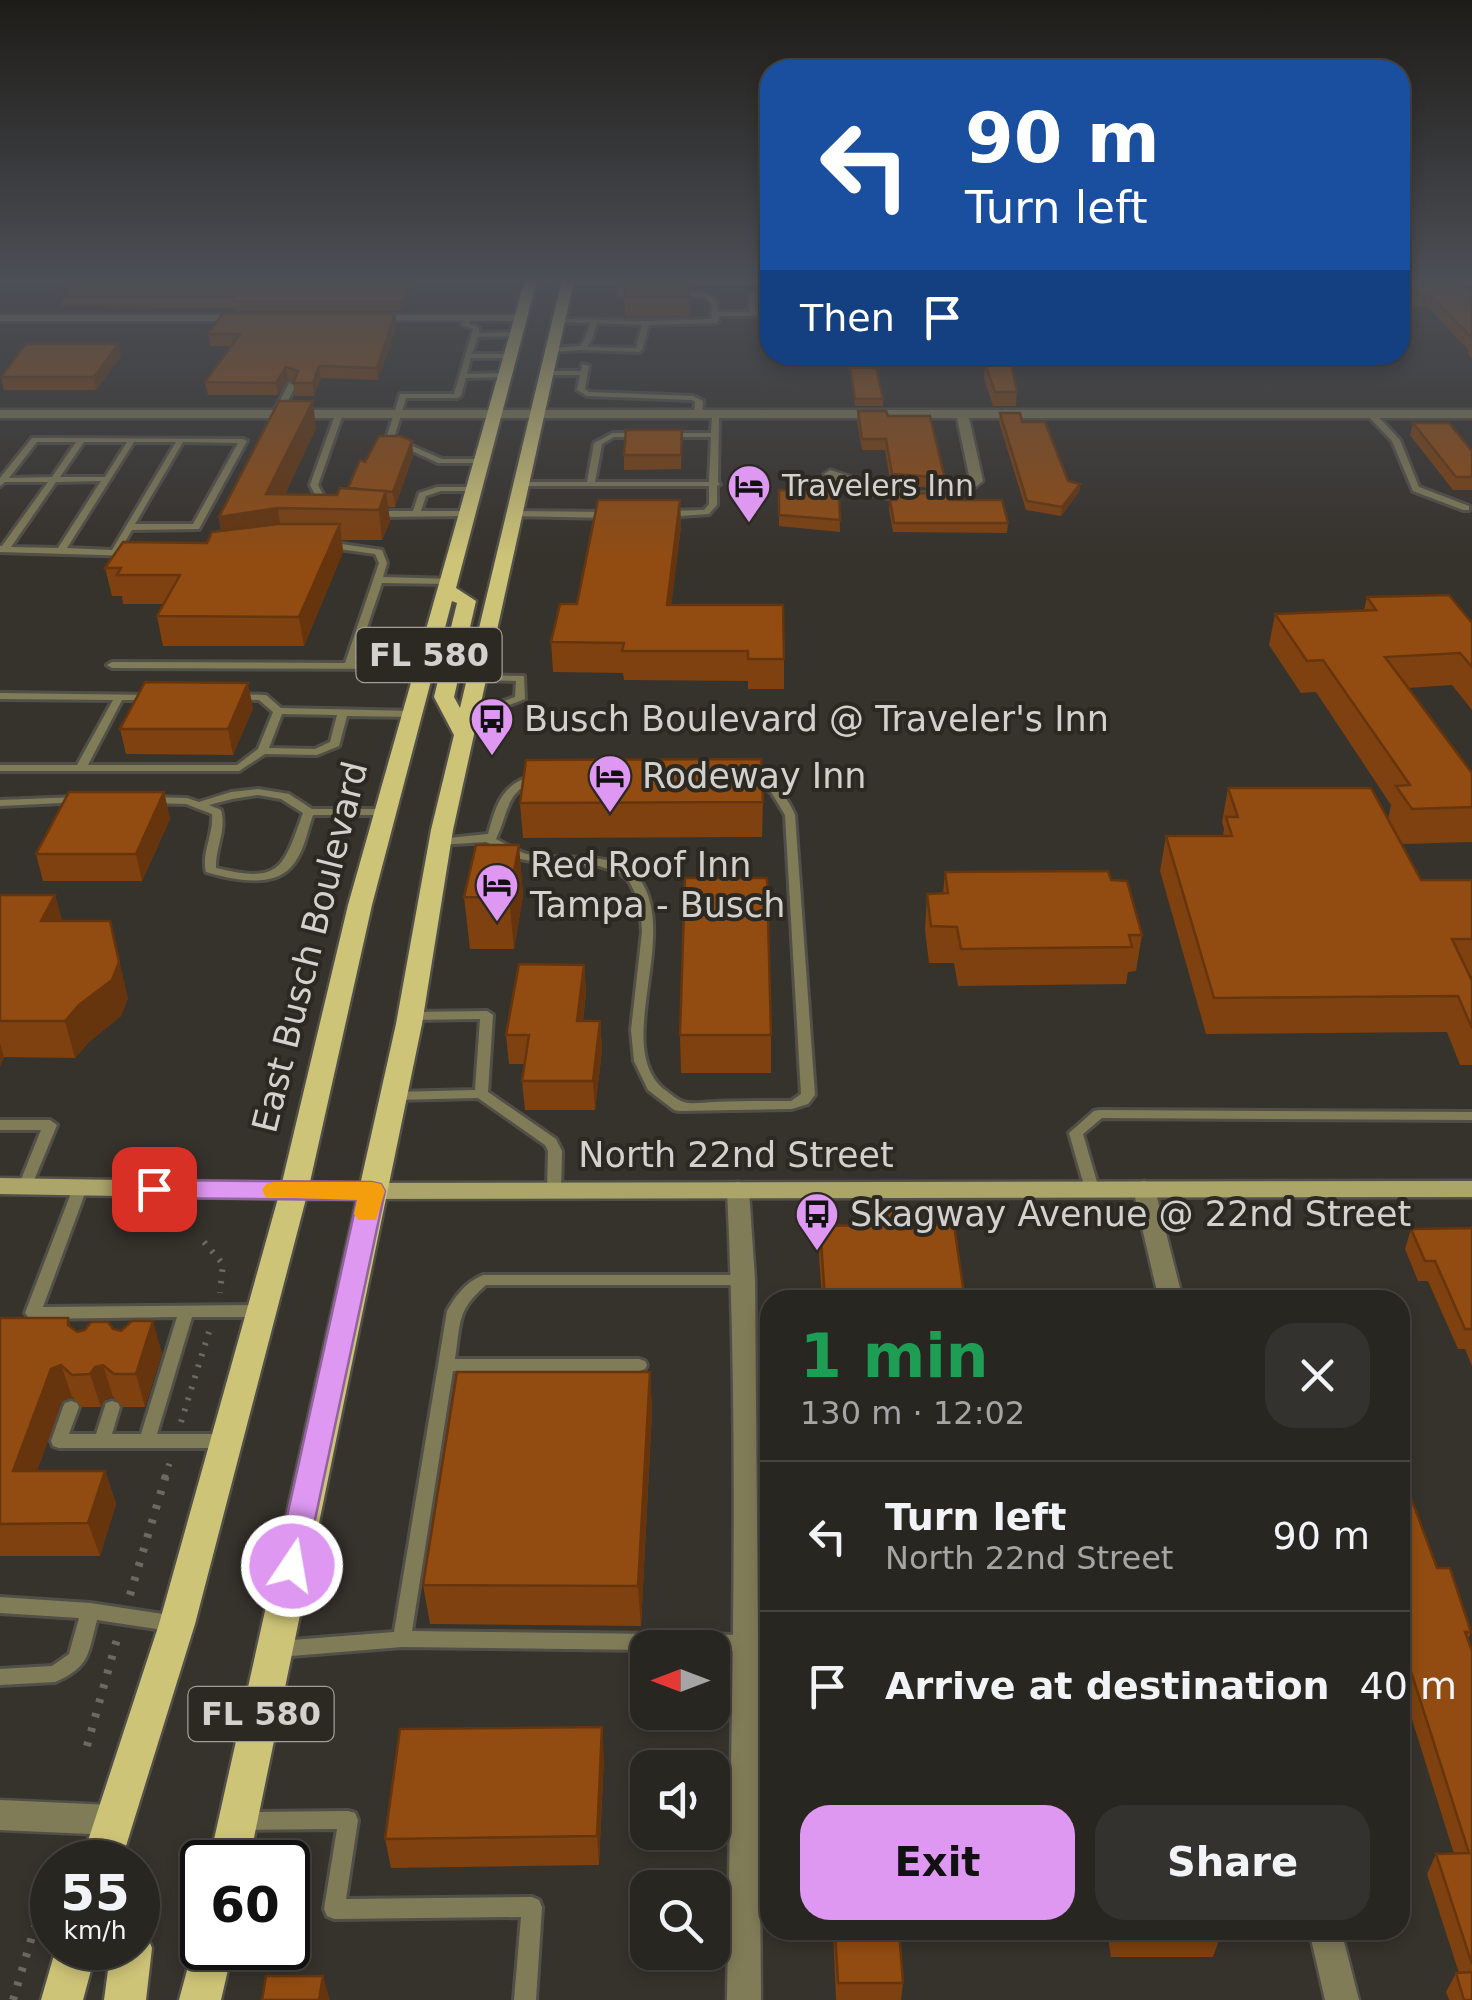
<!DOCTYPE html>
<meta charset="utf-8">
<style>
body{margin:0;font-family:"DejaVu Sans",sans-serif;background:#34322e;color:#f1f3f6;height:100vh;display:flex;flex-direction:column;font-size:38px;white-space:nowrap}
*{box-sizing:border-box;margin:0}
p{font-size:32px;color:#a5a5a5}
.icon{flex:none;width:55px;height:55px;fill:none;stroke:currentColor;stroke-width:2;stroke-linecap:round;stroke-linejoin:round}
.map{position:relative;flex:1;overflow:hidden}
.sheet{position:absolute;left:760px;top:1290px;width:650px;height:650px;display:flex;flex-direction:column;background:#282621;border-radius:30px;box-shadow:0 5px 15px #0003,0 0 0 2px #44433f}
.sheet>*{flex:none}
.hud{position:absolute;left:760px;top:60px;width:650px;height:305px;border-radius:30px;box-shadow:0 5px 15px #0003,0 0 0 2px #44433f;background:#1a4fa0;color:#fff;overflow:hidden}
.needle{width:65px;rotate:270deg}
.controls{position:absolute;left:630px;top:1630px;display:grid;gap:20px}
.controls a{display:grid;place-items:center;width:100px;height:100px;border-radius:20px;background:#282621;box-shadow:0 5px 15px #0003,0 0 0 2px #44433f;font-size:50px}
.speed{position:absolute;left:30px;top:1840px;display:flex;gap:20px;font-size:50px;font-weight:700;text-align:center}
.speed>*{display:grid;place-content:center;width:130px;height:130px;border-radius:50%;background:#282621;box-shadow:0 5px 15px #0003,0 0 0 2px #44433f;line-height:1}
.speed small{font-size:25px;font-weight:400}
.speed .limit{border:5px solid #111;border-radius:15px;background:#fff;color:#111}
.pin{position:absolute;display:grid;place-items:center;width:85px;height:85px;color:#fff;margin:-42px;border-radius:20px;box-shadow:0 5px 15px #0006}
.me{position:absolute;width:110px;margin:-55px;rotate:12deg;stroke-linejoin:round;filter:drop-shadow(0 0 8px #0008)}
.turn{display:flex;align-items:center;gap:35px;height:210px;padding:0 40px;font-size:45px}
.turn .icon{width:130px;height:130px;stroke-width:2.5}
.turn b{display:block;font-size:70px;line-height:85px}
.then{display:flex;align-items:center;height:95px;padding:0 40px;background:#0003;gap:20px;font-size:38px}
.round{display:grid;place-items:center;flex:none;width:105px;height:105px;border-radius:30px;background:#34322e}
.summary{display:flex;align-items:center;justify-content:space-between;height:170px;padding:0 40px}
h1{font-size:60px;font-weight:700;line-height:75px;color:#1e9e55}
.cta{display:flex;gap:20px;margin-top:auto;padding:20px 40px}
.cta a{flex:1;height:115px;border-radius:30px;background:#de98f2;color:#111;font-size:40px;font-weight:700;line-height:115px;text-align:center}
.cta a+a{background:#34322e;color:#f1f3f6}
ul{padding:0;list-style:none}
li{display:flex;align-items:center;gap:30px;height:150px;padding:0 40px;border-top:2px solid #44433f}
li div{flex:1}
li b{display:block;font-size:38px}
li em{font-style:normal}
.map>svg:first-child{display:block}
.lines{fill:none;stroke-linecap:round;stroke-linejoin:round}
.lane-casing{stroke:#524f49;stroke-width:6}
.street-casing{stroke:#524f49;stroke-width:5}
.secondary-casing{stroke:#524f49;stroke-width:5}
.primary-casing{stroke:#524f49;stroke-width:5}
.path-far1{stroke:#6c6863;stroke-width:6;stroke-dasharray:2.5 9;stroke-linecap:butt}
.path{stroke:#6c6863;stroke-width:8;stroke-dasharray:4 11;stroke-linecap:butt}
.lane{fill:#807c58;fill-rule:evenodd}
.street{fill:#807c58;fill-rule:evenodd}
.secondary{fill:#aca56a;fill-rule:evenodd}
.primary{fill:#cec478;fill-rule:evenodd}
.wall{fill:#7e410f}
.shaded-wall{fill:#66350d}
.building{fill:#924c12;stroke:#66350d;stroke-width:2.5}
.route{fill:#de98f2;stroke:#90639d;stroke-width:2.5}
.slow{fill:#f59e0b}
.labels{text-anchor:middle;stroke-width:8;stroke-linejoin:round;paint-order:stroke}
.far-poi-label{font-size:30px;fill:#d3d1cd;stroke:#2c2822;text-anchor:start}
.shield{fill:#2c2822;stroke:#a19e9a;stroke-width:2.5}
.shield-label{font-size:32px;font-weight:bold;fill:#d3d1cd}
.poi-label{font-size:35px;fill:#d3d1cd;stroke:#2c2822;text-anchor:start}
.street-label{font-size:35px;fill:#d3d1cd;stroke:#2c2822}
</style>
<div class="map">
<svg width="1472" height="2000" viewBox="0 0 1472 2000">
<rect width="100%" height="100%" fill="#36322c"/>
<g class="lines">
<g class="lane-casing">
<path id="lane" d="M619 280 625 281 624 293H638L641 295 640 296H619Z
M673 292 704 293 717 301 718 312H750L749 295 754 294 756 314 753 316H719V321L716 323 649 325 642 350 639 352 580 350 552 352 549 350 552 348 580 346 585 339 590 323 556 322 555 321 558 319 646 321 712 319 711 302 703 297 671 295 670 294ZM597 323 642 325 636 348 587 347 592 339Z
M467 316 470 318 469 324 479 327V333L517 332 520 334 517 336 478 337 472 354H511L515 356 511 358H471L467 374 505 373 509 375 508 377 466 378 461 396 457 398H406L394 438 442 459H481L485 461 481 463H438L386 439 400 394H454L473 329 462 325 464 318Z
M582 364 589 366 585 389 589 392 693 396 703 401 702 415 698 417 694 415 695 402 692 400 587 396 577 390 580 375H546L542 373 546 371H581Z
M289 383 296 385 280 416H274L273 414Z
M336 412 343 414 318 485 330 508 326 510 322 508 310 485Z
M712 413 719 415 718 482 720 484 717 486V505L709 514 666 517 662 514 666 511 704 510 709 504V486H520L516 484 520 482H587L594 443 613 433H642L646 435 642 437H614L602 444 595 482H709L711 437H667L663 435 667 433H711Z
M1369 413H1375L1400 440 1419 487 1469 506V510H1463L1413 491 1392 441 1369 417Z
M32 438 243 439 247 441 199 529 132 530 120 550 137 551V555L134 556 0 552V546H2L48 482H5L0 486V478ZM37 442H76L52 477 9 478ZM84 442H127L105 477H60ZM134 442H176L112 550 67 548ZM183 442 238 443 193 524H135ZM101 481 58 548 11 547 56 482Z
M437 487H474L478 489 474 491H441L426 496 421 511H467L470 512V516L375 517 371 514 375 511H413L419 493Z
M513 511 611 512 615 515 611 518 510 516V512Z
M328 542 382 550 387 563 383 577 452 579V583L449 584 382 583 355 663 425 664 428 665V669L112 668 107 665 112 662 345 663 379 563 375 554 325 547V543Z
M476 675 524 676 525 699 496 710 465 709 464 707 469 704H495L515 697 516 681 473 680 471 678Z
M0 693 154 695 155 697 150 700H122L88 765H237L258 749 273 712 259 700 231 699V695L235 694 266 695 281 708 413 711 418 714 413 717 347 716 339 746 317 755 265 754 239 771H0V765H77L113 700 0 699ZM282 714 337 715 330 742 315 749 269 748Z
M539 774 543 775V779C505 788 510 810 496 839 507 845 518 852 531 855 562 862 617 848 639 878 681 935 611 1048 665 1090 671 1094 678 1101 684 1102 693 1105 705 1102 714 1102 740 1101 765 1101 791 1101L801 1094 785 815 771 792 744 778 749 775C774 781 785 792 795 815L815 1095 808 1104 792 1109 679 1111 674 1110 648 1090 634 1061 631 1030 642 932 640 903 629 881 620 873 599 866 543 863 520 859 486 842 439 845 433 842 439 839 488 834C497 801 503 782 539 774Z
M258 789 289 794 312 809H386L391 812 386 815H313C307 832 304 853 291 867 272 889 230 879 206 872 201 853 214 834 212 814L186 804 148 803 143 800 148 797 187 798 199 802 231 792ZM258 795 281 799 303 813C283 868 281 884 216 868 215 848 227 830 221 810L209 805 232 799Z
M78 797 83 800 82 802 0 806V800Z
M487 1011 493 1015 488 1092 556 1139 562 1151 561 1190 559 1193H549L547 1190 548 1151 545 1145 478 1098 394 1100 387 1096 394 1092 475 1090 480 1019 411 1020 405 1016 411 1012Z
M1099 1110 1472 1112V1120L1102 1118 1083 1134 1099 1189 1097 1192H1087L1085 1189 1069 1133 1094 1111Z
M0 1120H50L57 1125 30 1190H20L18 1187 41 1130H0Z
M80 1183 85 1185 87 1188 43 1307 261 1305 266 1307 269 1311 266 1315 261 1317H192L157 1434H226L232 1436 234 1441 232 1446 226 1448H59L53 1446 51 1441 63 1407 65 1403 71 1401 77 1403 79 1407 69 1434H96L106 1403 112 1401 118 1403 120 1407 112 1434H141L177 1317 33 1319 28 1317 25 1313 73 1188 75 1185Z
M483 1275H743L748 1276 750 1280 748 1284 743 1285H486C456 1311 461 1322 455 1359H639L645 1361 647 1365 645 1369 639 1371H453L412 1631 746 1635 752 1637 755 1643 752 1649 746 1651H712V1648H648V1650L402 1647 279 1657 273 1655 270 1649 273 1643 279 1641 394 1632 447 1311C456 1295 466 1282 483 1275Z
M0 1597 90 1603 176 1616 182 1618 185 1624 182 1630 176 1632 97 1620C88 1654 90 1667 55 1682L0 1685V1669L52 1666 69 1654 79 1618 0 1613Z
M348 1811 355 1813 358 1820 346 1899 532 1897 539 1900 542 1907 536 2000H514L521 1917 334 1919 327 1916 324 1909 337 1829 241 1830 234 1828 231 1821 234 1814 241 1812Z"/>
</g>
<g class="street-casing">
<path id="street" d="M564 280H770V284H568Z
M1400 280H1472V284H1400Z
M0 315H244L249 318 244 321H0Z
M368 315H521L526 318 521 321 364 320 363 318Z
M0 410H1472V418H969L983 481C946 515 862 501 824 474L830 470C877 484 924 508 970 480L957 418H0Z
M1144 1181 1152 1183 1155 1189 1183 1300H1159L1133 1189 1136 1183Z
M738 1182 746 1184 749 1190 755 1280 761 2000H727C731 1730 740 1459 727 1190L730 1184Z
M0 1800 112 1805 123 1809 128 1820 123 1831 112 1835 0 1830Z
M1309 1930H1341L1359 2000H1325Z"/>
</g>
<g class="secondary-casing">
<path id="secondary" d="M0 1178 294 1183 1472 1181V1197L294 1199 0 1194Z"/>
</g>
<g class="primary-casing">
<path id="primary" d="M525 280H537L456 588 476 601 454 697 460 708 562 280H574L453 830 422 1024 249 1862H209L396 1024 431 830 454 735 434 697 457 603 452 601 372 905 308 1191 195 1624 121 1862H81L159 1624 280 1191 348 905Z
M138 1930 146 1933 152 1948 146 2000H104L111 1948H138Z
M202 1931V1948H233L221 2000H179L197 1933Z
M56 1948H97L83 2000H41Z"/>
</g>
<path class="path-far1" d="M204 1242 223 1264 220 1293
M181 1422 209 1332
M165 1477 170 1462"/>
<path class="path" d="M130 1595 166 1475
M87 1746 117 1639
M13 2000 46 1890"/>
<use href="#lane" class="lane"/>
<use href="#street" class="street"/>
<use href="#secondary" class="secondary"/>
<use href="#primary" class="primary"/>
</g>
<path class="wall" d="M418 280 407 307 401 311H235V308L62 307 60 297Z
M1400 280 1472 294V359L1468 354 1469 351 1428 307H1400Z
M691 282 690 316 625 317 624 297Z
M397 325 378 380 321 378 314 396H295L293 382 288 380 278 395H208L205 382 231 346H210L208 334Z
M118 344 121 356 96 390H4L1 377Z
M985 364 1017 392 1016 406H993L984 378Z
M850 368 883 399V406H855Z
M858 411 888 416 944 475 943 487 935 488 891 485 885 450H862L857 422Z
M1000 413 1022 422 1068 481 1080 484 1079 492 1061 516 1026 510 999 422Z
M1413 423 1472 451V490H1453L1410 435Z
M316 428 285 494 337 495 348 488 365 462 412 441 413 456 395 507H388L390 521 382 540H342L343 552 304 646H163L157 616 164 604H123L122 596H112L105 568 207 543 221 531 219 517Z
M682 430 681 469 624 470V455Z
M779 490 839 491 840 532 779 526Z
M895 494 949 500 1008 523 1007 533 893 532 889 509 890 500H894Z
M680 500 681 527 671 605 784 659V689H748V681L624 680 623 673 553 672 551 642 577 604Z
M1367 597 1472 623V710L1452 685 1408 688 1472 773V842L1403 844 1390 824 1421 880H1472V976L1469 975 1472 981V1065H1460L1447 1032 1206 1034 1160 871 1166 836H1223L1224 829 1222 822 1228 788 1388 819 1391 805 1316 692 1301 693 1269 645 1275 614 1364 610Z
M253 708 233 755 126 754 120 729Z
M164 792 170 819 142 881H43L36 854Z
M763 802 762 837 523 838 520 803Z
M519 845 523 896 514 949H470L464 897Z
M945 872 1111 880 1142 935 1136 971 1128 972 1126 984 958 986 954 963H929L925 930 927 894 943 893Z
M0 895H55L62 921 128 998 121 1016 89 1042 75 1058 4 1057 0 1066Z
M584 965 586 993 583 1021H600L602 1050 595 1110H525L522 1081 525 1064H509L506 1035Z
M680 1035H771V1073H681Z
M872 1207 901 1225 965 1300H822L819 1255 820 1226 871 1225Z
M1472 1228V1366L1465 1349H1458L1428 1281H1418L1405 1249 1411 1229Z
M0 1318H68L71 1328 77 1332 113 1329 162 1353 145 1407H123L113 1397 105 1399 101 1407H82L72 1397 62 1401 37 1471H105L116 1504 100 1556H0Z
M650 1372 652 1412 641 1626 430 1624 423 1585Z
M1400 1468 1437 1568 1471 1632 1468 1640 1472 1651V2000H1449L1446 1992 1456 1973H1459L1427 1874 1436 1854H1454L1400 1681Z
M604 1757 599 1865 391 1868 385 1839Z
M833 1930H899L903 1983 901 2000H836Z
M1107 1930H1220L1221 1935 1213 1957H1111Z"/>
<path class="shaded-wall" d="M0 280H10L0 289Z
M413 280H418L407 307 401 311 400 301Z
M395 313 397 325 378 380 377 368Z
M118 344 121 356 96 390 94 377Z
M319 366 321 378 314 396 313 383Z
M286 367 288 380 278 395 276 383Z
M313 401 316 428 278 510 282 538 224 547 219 517Z
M412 441 413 456 395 507 393 492Z
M944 475 943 487 935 488 936 477Z
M1080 484 1079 492 1061 516 1062 507Z
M386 491 390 521 382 540 379 510Z
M680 500 681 527 668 634 667 605Z
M340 524 343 552 304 646 299 617Z
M248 683 253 708 233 755 228 729Z
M164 792 170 819 142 881 136 854Z
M519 845 523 896 514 949 509 898Z
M55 895 64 930 41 921Z
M110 921 128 998 121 1016 89 1042 75 1058 65 1021Z
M584 965 586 993 579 1049 577 1021Z
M600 1021 602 1050 595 1110 593 1081Z
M0 1043 4 1057 0 1066Z
M153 1321 162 1353 145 1407 136 1374Z
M61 1365 72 1397 62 1401 25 1504 13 1471 51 1369Z
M103 1365 113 1397 105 1399 101 1407 90 1374 95 1367Z
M650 1372 652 1412 641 1626 638 1586Z
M105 1471 116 1504 100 1556 88 1523Z
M602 1727 604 1757 599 1865 597 1836Z
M323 1976 330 2000H319Z"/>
<path class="building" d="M75 280H413L406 297 400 301H233L236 297H60Z
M1400 280H1458L1472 294V338L1430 295H1400Z
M627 282H691L689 297H624Z
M223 313H395L377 368 319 366 313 383H293L298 371 286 367 276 383 205 382 240 334H208Z
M26 344H118L94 377H1Z
M985 364H1011L1017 392H995Z
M850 368H876L883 399H855Z
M279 401H313L266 494 337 495 340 488 386 491 379 510 277 508 219 517Z
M858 411H886L888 416H930L944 475 936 477 892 474 886 439H862Z
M1000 413H1020L1022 422H1045L1068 481 1080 484 1062 507 1027 501Z
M1413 423H1449L1472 451V477H1456Z
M626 430H682L681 455H624Z
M379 436H401L412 441 393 492 348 488 360 460 365 462Z
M779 490 839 491 840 520 779 515Z
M947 493 949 500H1002L1008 523H894L890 500H896L895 494Z
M598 500H680L667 605H783L784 659H748V651H622L624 643 551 642 560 604H577Z
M278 524H340L299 617 157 616 180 575H117L121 568H105L123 542 207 543 212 532Z
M1449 595 1472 623V667L1460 653 1385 657 1472 773V807L1412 809 1396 786 1410 785 1323 660 1307 661 1275 614 1376 610 1367 597Z
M145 682 248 683 228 729H120Z
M761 759 763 802 520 803 526 760Z
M1228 788H1371L1421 880H1472V939H1452L1472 981V1028L1458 996 1214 998 1166 836H1232L1226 817H1238Z
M69 792H164L136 854H36Z
M476 845H519L509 898 464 897Z
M1108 871 1111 880 1127 881 1142 935H1129L1132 947 961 949 957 927 931 926 927 894 948 893 945 872Z
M685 878H767L771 1035H680Z
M0 895H55L41 921H110L119 962 112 980 79 1005 65 1021H0Z
M519 964 584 965 577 1021H600L593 1081H522L529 1035H506Z
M872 1207H898L901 1225H954L965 1300H825L820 1226 874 1225Z
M1472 1228V1329H1465L1435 1261H1425L1411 1229Z
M0 1318H68V1325L77 1332 85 1330 91 1322H108L113 1329 121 1331 132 1321H153L136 1374H114L103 1365 95 1367 90 1374 72 1375 61 1365 51 1369 13 1471H105L88 1523 0 1524Z
M457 1372H650L638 1586 423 1585Z
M1400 1468 1437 1568H1450L1471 1632H1465L1472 1651V1964L1436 1854 1469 1853 1400 1637Z
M602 1727 597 1836 385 1839 400 1729Z
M835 1930H899L903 1983H838Z
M1116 1930H1220L1221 1935H1117Z
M1472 1972V2000H1464L1456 1973Z
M266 1976H323L319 2000H262Z"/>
<linearGradient id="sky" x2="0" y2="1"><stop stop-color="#1e1c18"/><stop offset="0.5" stop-color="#4c4f56"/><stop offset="1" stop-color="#4c4f56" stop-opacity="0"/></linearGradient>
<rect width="1472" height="560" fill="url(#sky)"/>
<path class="route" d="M154 1180 372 1182 381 1184 385 1191 303 1576 292 1580 281 1576 276 1566 357 1200 154 1198 144 1195 141 1189 144 1183Z"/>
<path class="slow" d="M275 1182H372L381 1184 385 1191 376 1220H358L354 1214 357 1200 266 1197 262 1190 266 1184Z"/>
<defs>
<g id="hotel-pin" transform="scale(2.25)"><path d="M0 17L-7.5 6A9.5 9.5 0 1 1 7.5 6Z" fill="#de98f2" stroke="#2c2822"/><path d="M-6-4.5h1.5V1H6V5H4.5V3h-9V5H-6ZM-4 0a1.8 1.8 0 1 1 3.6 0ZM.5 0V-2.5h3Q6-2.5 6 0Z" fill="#111"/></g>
<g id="bus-pin" transform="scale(2.25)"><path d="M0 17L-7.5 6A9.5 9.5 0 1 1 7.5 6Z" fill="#de98f2" stroke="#2c2822"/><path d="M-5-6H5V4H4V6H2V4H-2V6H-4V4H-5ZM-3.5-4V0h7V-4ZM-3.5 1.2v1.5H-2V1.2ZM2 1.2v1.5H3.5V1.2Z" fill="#111"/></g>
</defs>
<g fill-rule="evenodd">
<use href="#hotel-pin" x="749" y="486"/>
<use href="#bus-pin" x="492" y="719"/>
<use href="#hotel-pin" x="610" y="776"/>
<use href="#hotel-pin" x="497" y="885"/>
<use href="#bus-pin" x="817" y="1214"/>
</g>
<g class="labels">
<g class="far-poi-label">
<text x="782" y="496">Travelers Inn</text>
</g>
<g class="shield">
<rect x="356.5" y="628" width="145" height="54" rx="8"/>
<rect x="188.5" y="1687" width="145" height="54" rx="8"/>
</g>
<g class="shield-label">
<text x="429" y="666">FL 580</text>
<text x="261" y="1725">FL 580</text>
</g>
<g class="poi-label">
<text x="524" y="731">Busch Boulevard @ Traveler's Inn</text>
<text x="642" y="788">Rodeway Inn</text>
<text x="530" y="877">Red Roof Inn<tspan x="530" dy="40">Tampa - Busch</tspan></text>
<text x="850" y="1226">Skagway Avenue @ 22nd Street</text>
</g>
<g class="street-label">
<text transform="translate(310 947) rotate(-76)" y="12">East Busch Boulevard</text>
<text x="736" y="1167">North 22nd Street</text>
</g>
</g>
</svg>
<div class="controls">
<a><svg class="needle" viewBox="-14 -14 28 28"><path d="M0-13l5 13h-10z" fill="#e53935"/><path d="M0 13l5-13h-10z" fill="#a5a5a5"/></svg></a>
<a><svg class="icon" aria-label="sound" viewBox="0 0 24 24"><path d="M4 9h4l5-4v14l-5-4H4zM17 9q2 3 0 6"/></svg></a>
<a><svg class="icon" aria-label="search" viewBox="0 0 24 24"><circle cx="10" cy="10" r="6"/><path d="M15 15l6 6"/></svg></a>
</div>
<div class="speed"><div>55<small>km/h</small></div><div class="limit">60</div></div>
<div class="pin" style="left:154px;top:1189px;background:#d93025"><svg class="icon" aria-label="arrive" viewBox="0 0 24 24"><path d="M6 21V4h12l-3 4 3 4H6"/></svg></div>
<svg class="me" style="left:292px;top:1566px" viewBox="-20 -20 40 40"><circle r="17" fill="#de98f2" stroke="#fff" stroke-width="3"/><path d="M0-11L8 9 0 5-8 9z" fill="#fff"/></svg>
<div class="hud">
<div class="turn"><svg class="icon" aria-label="left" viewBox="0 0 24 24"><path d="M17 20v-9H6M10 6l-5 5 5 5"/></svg><div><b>90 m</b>Turn left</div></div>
<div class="then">Then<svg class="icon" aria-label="arrive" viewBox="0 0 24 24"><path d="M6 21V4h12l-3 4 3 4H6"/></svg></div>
</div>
<section class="sheet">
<div class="summary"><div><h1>1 min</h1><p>130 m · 12:02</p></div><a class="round"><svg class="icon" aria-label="close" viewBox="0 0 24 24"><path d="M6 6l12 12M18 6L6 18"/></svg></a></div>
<ul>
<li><svg class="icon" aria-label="left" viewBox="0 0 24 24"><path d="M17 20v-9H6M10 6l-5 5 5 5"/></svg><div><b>Turn left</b><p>North 22nd Street</p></div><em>90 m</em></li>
<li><svg class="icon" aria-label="arrive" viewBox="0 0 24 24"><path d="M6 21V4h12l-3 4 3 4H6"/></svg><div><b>Arrive at destination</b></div><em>40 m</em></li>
</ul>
<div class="cta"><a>Exit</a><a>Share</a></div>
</section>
</div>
